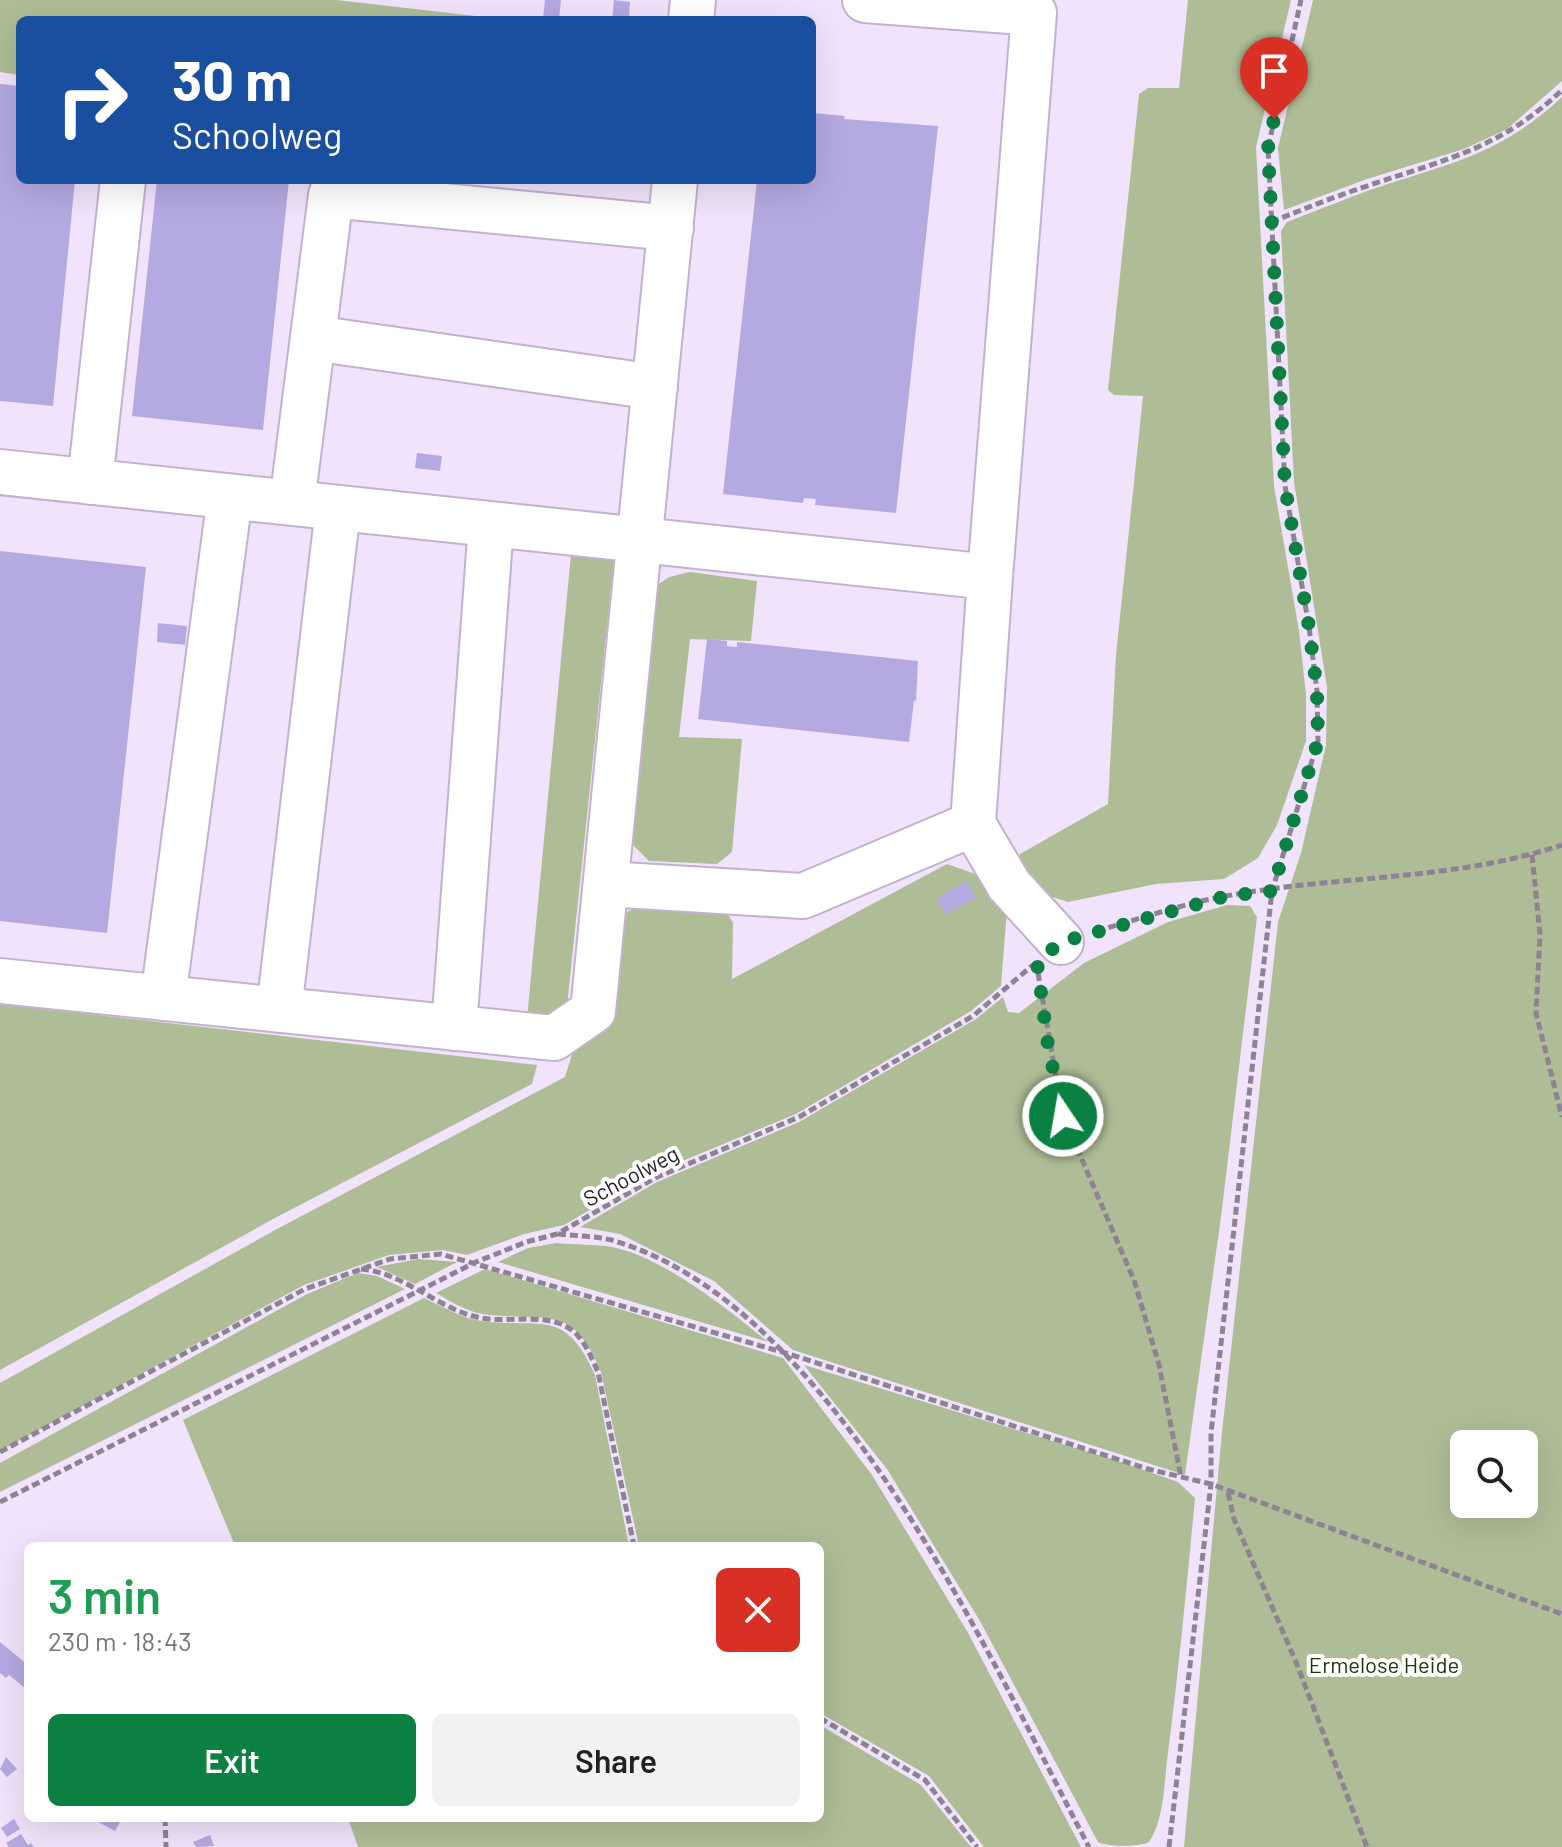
<!DOCTYPE html>
<meta charset="utf-8">
<style>
body{margin:0;font-family:Barlow,sans-serif;background:#f2f2f2;color:#222;height:100vh;display:flex;flex-direction:column;font-size:30px;white-space:nowrap}
*{box-sizing:border-box;margin:0}
p{font-size:26px;color:#767676}
.icon{flex:none;width:44px;height:44px;fill:none;stroke:currentColor;stroke-width:2;stroke-linecap:round;stroke-linejoin:round}
.map{position:relative;flex:1;overflow:hidden}
.details{position:absolute;left:24px;top:1542px;width:800px;height:280px;display:flex;flex-direction:column;background:#fff;border-radius:12px;box-shadow:0 8px 32px #0002}
.details>*{flex:none}
.guide{position:absolute;left:16px;top:16px;width:800px;height:168px;border-radius:12px;box-shadow:0 8px 32px #0002;background:#1a4fa0;color:#fff;overflow:hidden}
.controls{position:absolute;left:1450px;top:1430px;display:grid;gap:16px}
.controls a{display:grid;place-items:center;width:88px;height:88px;border-radius:12px;background:#fff;box-shadow:0 8px 32px #0002;font-size:40px}
.pin{position:absolute;display:grid;place-items:center;width:68px;height:68px;color:#fff;margin:-82px -34px;border-radius:50% 50% 50% 0;rotate:-45deg;box-shadow:0 0 8px #0007}
.pin .icon{rotate:45deg}
.me{position:absolute;width:88px;margin:-44px;rotate:348deg;stroke-linejoin:round;filter:drop-shadow(0 0 6px #0008)}
.turn{display:flex;align-items:center;gap:28px;height:168px;padding:0 24px;font-size:36px}
.turn .icon{width:104px;height:104px;stroke-width:2.5}
.turn b{display:block;font-size:56px;line-height:68px}
.round{display:grid;place-items:center;flex:none;width:84px;height:84px;border-radius:12px;background:#f2f2f2}
.head{display:flex;align-items:center;justify-content:space-between;height:136px;padding:0 24px}
h1{font-size:48px;font-weight:600;line-height:60px;color:#1e9e55}
.primary-button{display:flex;gap:16px;margin-top:auto;padding:16px 24px}
.primary-button a{flex:1;height:92px;border-radius:12px;background:#0b8043;color:#fff;font-size:32px;font-weight:600;line-height:92px;text-align:center}
.primary-button a+a{background:#f2f2f2;color:#222}
.map>svg:first-child{display:block}
.green{fill:#aebd96;fill-rule:evenodd}
.building{fill:#b4a9e1}
.lines{fill:none;stroke-linecap:round;stroke-linejoin:round}
.minor-casing{stroke:#c3b2ce;stroke-width:48}
.path{stroke:#8e8395;stroke-width:5;stroke-dasharray:8 4;stroke-linecap:butt}
.minor{stroke:#fff;stroke-width:44}
.route{stroke:#0b8043;stroke-width:14;stroke-dasharray:0 25.2}
.labels{text-anchor:middle;stroke-width:8;stroke-linejoin:round;paint-order:stroke}
.street-label{font-size:22px;fill:#27202b;stroke:#fff}
.park-label{font-size:22px;fill:#273408;stroke:#fff}
</style>
<div class="map">
<svg width="1562" height="1847" viewBox="0 0 1562 1847">
<rect width="100%" height="100%" fill="#f1e3fb"/>
<path class="green" d="M0 0H337L511 20H20V75L0 72Z
M1188 0H1291L1256 147 1274 486 1299 631 1306 695V741L1277 825 1258 858 1224 879 1156 884 1068 902 1037 892 1019 870 1020 854 1108 804 1116 655 1143 396 1114 395 1108 390 1139 94 1148 88H1179Z
M1313 0H1562V81L1507 129 1464 149 1367 179 1284 210 1278 148Z
M1562 97V1847H1184L1222 1432 1278 922 1301 853 1326 745 1327 687 1294 482 1281 231 1287 222C1313 212 1340 201 1367 191 1446 164 1498 157 1562 97ZM1464 1444H1524V1504H1464Z
M571 554 614 559 567 1006 542 1019H527Z
M690 572 757 581 751 641 690 639 679 737 742 739 732 852 717 864 649 861 627 839 649 591 669 577Z
M947 864 981 876 1007 909 1001 986 971 1011 796 1114 651 1174 564 1225 524 1234 467 1255 443 1250 389 1255 304 1285 0 1451V1383L277 1229 565 1077 573 1051 600 1032 619 919C647 891 690 907 726 911L733 923 732 979Z
M1227 905 1250 906 1257 917 1221 1217 1185 1475 793 1350 714 1281 620 1234 580 1227 657 1182 799 1122 976 1019 1003 997 1008 1012 1019 1013 1084 963 1168 922Z
M0 1004 537 1065 532 1084 275 1218 0 1370Z
M556 1243C574 1245 594 1244 612 1247 663 1257 729 1310 768 1342L498 1262 528 1248Z
M418 1259 457 1262 415 1284 377 1267Z
M485 1269 783 1358 872 1475 967 1631 1081 1847H984L929 1776 820 1713V1546H639L601 1372C572 1301 546 1323 483 1314 467 1312 450 1301 436 1293Z
M358 1273 377 1276 405 1289 0 1492V1463L307 1294Z
M424 1298C442 1306 463 1319 482 1321 542 1329 565 1307 595 1375L629 1546H235L183 1420Z
M804 1365 1121 1462 1178 1482 1195 1498C1187 1583 1179 1668 1168 1753 1164 1780 1165 1819 1149 1842 1141 1847 1107 1847 1098 1842L980 1621 887 1469Z
M820 1725 921 1785 971 1847H358L348 1818H820Z"/>
<path class="building" d="M545 0H561L559 20H543Z
M614 0 630 2 629 20H612Z
M0 84 20 86V180H75L53 406 0 401Z
M812 113 845 116 844 119 938 126 896 513 815 505 816 499 804 498 803 503 723 494 757 180H812Z
M157 180H289L263 430 132 416Z
M417 453 442 456 440 471 415 468Z
M0 551 146 567 107 933 0 921Z
M158 623 187 626 185 645 157 642Z
M707 639 727 641V646L737 647V642L918 661 916 701 914 700 909 742 698 719Z
M967 881 976 898 945 914 937 898Z
M0 1642 28 1665 26 1689 9 1675 6 1678 0 1673Z
M6 1757 17 1769 7 1777 0 1769Z
M91 1818H122L115 1831Z
M14 1819 20 1829 7 1837 1 1828Z
M21 1834 28 1845 31 1843 34 1847H9L6 1843Z
M210 1835 214 1846 196 1847 193 1842Z"/>
<g class="lines">
<g class="minor-casing">
<path id="minor" d="M691 20 693 0
M313 338 655 387
M0 472 990 577 1034 13 865 0
M90 482 123 180
M292 503 331 195 671 228
M973 824 1009 885 1061 942
M606 884 803 896 973 824 990 577
M0 981 554 1038 593 1011 675 180
M163 998 230 497
M279 1010 338 509
M454 1028 491 525"/>
</g>
<path class="path" d="M1271 222C1304 209 1336 196 1370 185 1447 159 1501 148 1562 90
M1532 855 1540 934 1536 1013 1562 1117
M1097 931C1139 919 1182 904 1226 896 1338 875 1453 881 1562 845
M1038 973 1063 1116 1134 1280 1159 1365 1181 1477
M558 1234C577 1236 600 1236 618 1242 836 1310 989 1657 1089 1847
M361 1269C405 1273 439 1310 481 1318 509 1323 542 1313 567 1327 583 1335 591 1357 598 1372L634 1546
M0 1452 305 1289 390 1259 441 1254 789 1354 1148 1469 1211 1484 1562 1614
M1228 1493 1234 1519 1296 1662 1367 1847
M0 1502 476 1262 526 1242 557 1234 655 1178 799 1117 973 1016 1033 965
M820 1718 925 1780 977 1847
M165 1818 166 1847
M1169 1847 1211 1484V1433L1272 891 1318 741 1317 691 1309 627 1285 486 1268 148 1301 0"/>
<use href="#minor" class="minor"/>
</g>
<g class="lines">
<path class="route" d="M1063 1116 1048 1045 1037 962 1061 942 1227 896 1272 891 1318 741 1317 691 1309 627 1285 486 1268 148 1274 119"/>
</g>
<g class="labels">
<g class="street-label">
<text transform="translate(631 1176) rotate(-28)" y="8">Schoolweg</text>
</g>
<g class="park-label">
<text x="1384" y="1673">Ermelose Heide</text>
</g>
</g>
</svg>
<div class="controls">
<a><svg class="icon" aria-label="search" viewBox="0 0 24 24"><circle cx="10" cy="10" r="6"/><path d="M15 15l6 6"/></svg></a>
</div>
<div class="pin" style="left:1274px;top:119px;background:#d93025"><svg class="icon" aria-label="arrive" viewBox="0 0 24 24"><path d="M6 21V4h12l-3 4 3 4H6"/></svg></div>
<svg class="me" style="left:1063px;top:1116px" viewBox="-20 -20 40 40"><circle r="17" fill="#0b8043" stroke="#fff" stroke-width="3"/><path d="M0-11L8 9 0 5-8 9z" fill="#fff"/></svg>
<div class="guide">
<div class="turn"><svg class="icon" aria-label="right" viewBox="0 0 24 24"><path d="M7 20v-9h11M14 6l5 5-5 5"/></svg><div><b>30 m</b>Schoolweg</div></div>
</div>
<section class="details">
<div class="head"><div><h1>3 min</h1><p>230 m · 18:43</p></div><a class="round" style="background:#d93025;color:#fff"><svg class="icon" aria-label="close" viewBox="0 0 24 24"><path d="M6 6l12 12M18 6L6 18"/></svg></a></div>
<div class="primary-button"><a>Exit</a><a>Share</a></div>
</section>
</div>
